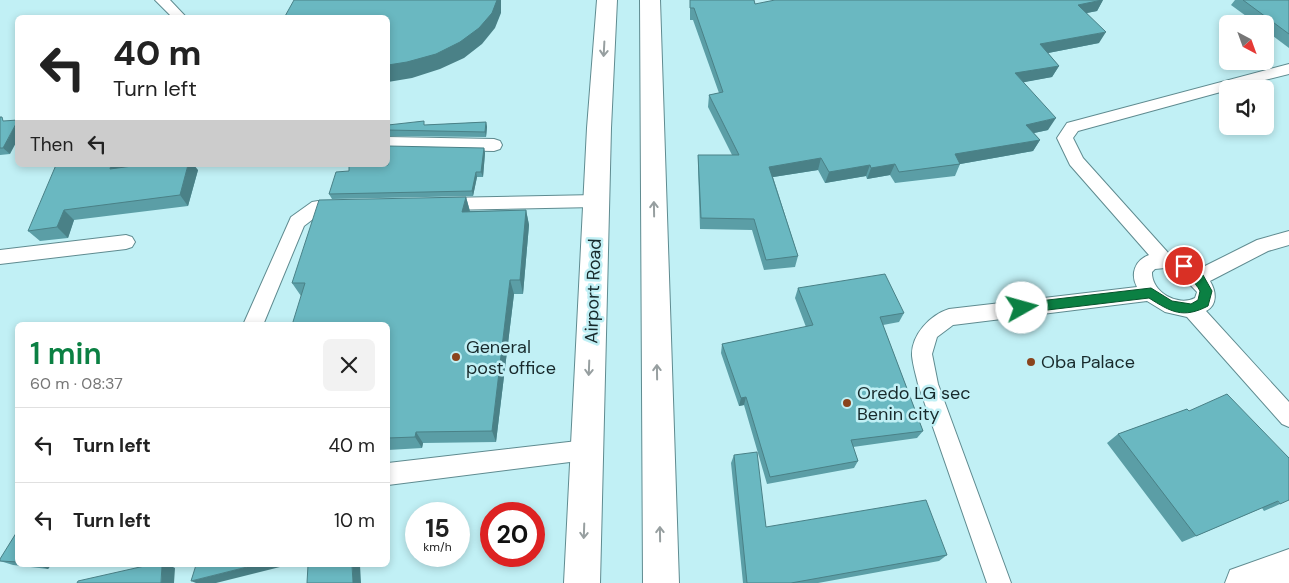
<!DOCTYPE html>
<meta charset="utf-8">
<style>
body{margin:0;font-family:"DM Sans",sans-serif;background:#f2f2f2;color:#222;height:100vh;display:flex;flex-direction:column;font-size:19px;white-space:nowrap}
*{box-sizing:border-box;margin:0}
p{font-size:16px;color:#767676}
.icon{flex:none;width:28px;height:28px;fill:none;stroke:currentColor;stroke-width:2;stroke-linecap:round;stroke-linejoin:round}
.map{position:relative;flex:1;overflow:hidden}
.sheet{position:absolute;left:15px;top:322px;width:375px;height:245px;display:flex;flex-direction:column;background:#fff;border-radius:8px;box-shadow:0 2px 8px #0003}
.sheet>*{flex:none}
.top-card{position:absolute;left:15px;top:15px;width:375px;height:152px;border-radius:8px;box-shadow:0 2px 8px #0003;background:#fff;color:#222;overflow:hidden}
.needle{width:32px;rotate:139deg}
.fabs{position:absolute;left:1219px;top:15px;display:grid;gap:10px}
.fabs a{display:grid;place-items:center;width:55px;height:55px;border-radius:8px;background:#fff;box-shadow:0 2px 8px #0003;font-size:25px}
.speed{position:absolute;left:405px;top:502px;display:flex;gap:10px;font-size:25px;font-weight:700;text-align:center}
.speed>*{display:grid;place-content:center;width:65px;height:65px;border-radius:50%;background:#fff;box-shadow:0 2px 8px #0003;line-height:1}
.speed small{font-size:12px;font-weight:400}
.speed .limit{border:8px solid #d22;background:#fff;color:#111}
.pin{position:absolute;display:grid;place-items:center;width:42px;height:42px;color:#fff;margin:-21px;border:2px solid #fff;border-radius:50%;box-shadow:0 1px 5px #0007}
.me{position:absolute;width:55px;margin:-28px;rotate:83deg;stroke-linejoin:round;filter:drop-shadow(0 0 4px #0008)}
.turn{display:flex;align-items:center;gap:18px;height:105px;padding:0 15px;font-size:22px}
.turn .icon{width:65px;height:65px;stroke-width:2.5}
.turn b{display:block;font-size:35px;line-height:42px}
.then{display:flex;align-items:center;height:48px;padding:0 15px;background:#0003;gap:10px;font-size:19px}
.round{display:grid;place-items:center;flex:none;width:52px;height:52px;border-radius:8px;background:#f2f2f2}
.overview{display:flex;align-items:center;justify-content:space-between;height:85px;padding:0 15px}
h1{font-size:30px;font-weight:600;line-height:38px;color:#0b8043}
ul{padding:0;list-style:none}
li{display:flex;align-items:center;gap:15px;height:75px;padding:0 15px;border-top:1px solid #e0e0e0}
li div{flex:1}
li b{display:block;font-size:19px}
li em{font-style:normal}
.map>svg:first-child{display:block}
.lines{fill:none;stroke-linecap:round;stroke-linejoin:round}
.service-casing{stroke:#5f8b90;stroke-width:2}
.tertiary-casing{stroke:#5f8b90;stroke-width:2}
.secondary-casing{stroke:#5f8b90;stroke-width:2}
.service{fill:#fff;fill-rule:evenodd}
.tertiary{fill:#fff;fill-rule:evenodd}
.secondary{fill:#fff;fill-rule:evenodd}
.wall{fill:#5b9ea6}
.shaded-wall{fill:#4a8187}
.building{fill:#6ab8c1;stroke:#4a8187}
.oneway{stroke:#979fa0}
.route{fill:#0b8043;stroke:#07532c}
.poi-dot{fill:#8a441d;stroke:#c1f0f5;stroke-width:2}
.labels{text-anchor:middle;stroke-width:5;stroke-linejoin:round;paint-order:stroke}
.street-label{font-size:18px;fill:#182a2c;stroke:#c1f0f5}
.poi-label{font-size:18px;fill:#182a2c;stroke:#c1f0f5;text-anchor:start}
</style>
<div class="map">
<svg width="1289" height="583" viewBox="0 0 1289 583">
<rect width="100%" height="100%" fill="#c1f0f5"/>
<g class="lines">
<g class="service-casing">
<path id="service" d="M155 0H170L187 18H173Z
M1289 64V74L1228 89V90L1078 131 1073 138 1083 158 1171 256 1191 263 1199 269 1257 240 1289 231V245L1268 251 1210 281C1216 291 1218 305 1206 311L1289 402V427L1282 424 1187 317 1165 312 1147 301 953 325 937 337 932 354 938 384 1011 583H987L918 384C916 375 913 366 912 356 911 335 930 315 949 309L1137 287C1130 274 1135 260 1149 255L1070 165 1057 138 1067 123ZM1165 268 1183 277 1197 292 1195 298C1178 307 1151 292 1152 272L1155 269Z
M388 137 494 139 500 141 502 145 500 149 494 151 388 149Z
M596 195 602 197 605 201 602 205 596 207 443 210 437 209 434 204 437 199 443 198Z
M318 201 346 202 349 207 346 212 321 213 304 226 263 325H243L291 217 312 202Z
M126 235 132 237 135 242 132 247 126 249 0 264V250Z
M586 440 594 443 597 450 594 457 586 460 388 485V463Z"/>
</g>
<g class="tertiary-casing">
<path id="tertiary" d="M1289 549V583H1225L1230 570Z"/>
</g>
<g class="secondary-casing">
<path id="secondary" d="M597 0H617L611 128 600 583H564L587 128Z
M640 0H660L679 583H643Z"/>
</g>
<use href="#service" class="service"/>
<use href="#tertiary" class="tertiary"/>
<use href="#secondary" class="secondary"/>
</g>
<path class="wall" d="M690 0H754L755 4 1103 0 1097 11 1087 13 1099 43 1048 53 1059 66 1052 77 1023 82 1048 130 1034 133 1040 140 1033 151 960 164 955 176 895 183 890 175 867 179 866 176 825 183 818 170 773 177 798 256 795 267 764 270 752 230 700 229 698 166V155H732L708 107 709 95 719 93 693 20H690Z
M1235 0H1289V48L1265 30V24H1257L1231 5Z
M0 117 10 154 0 155Z
M486 122 487 127 486 137 388 136V125H425Z
M484 148 485 153 483 177H477L473 196 332 199 329 194 349 171Z
M124 167 198 170 188 206 74 220 68 238 40 241 28 231Z
M466 197 470 211 526 210 529 225 523 294H514L496 442 423 443 422 448 388 450V325L301 296 292 283Z
M798 288 904 313 899 322 883 325 923 431 917 438 853 447 858 461 854 468 767 484 744 405 739 406 721 353 722 344 806 327 795 298Z
M1187 409 1280 504 1264 511 1262 508 1182 542 1107 443 1118 434Z
M734 455 766 527 947 555 939 561 818 583H743L731 463Z
M18 530V565H51L48 569 13 565 0 561Z"/>
<path class="shaded-wall" d="M497 0H501V13L495 28 482 44 464 58 440 69 412 78 388 82V65Z
M1103 0 1097 11 1071 16 1078 5Z
M1106 32 1099 43 1033 56 1040 44Z
M1059 66 1052 77 1009 85 1015 73Z
M1056 118 1048 130 1020 136 1026 125Z
M18 120V139L10 154 3 148Z
M486 122 487 127 486 137 485 132Z
M1040 140 1033 151 949 166 955 154Z
M484 148 485 153 483 177 481 172Z
M821 158 818 170 767 178 769 167Z
M895 164 890 175 867 179 871 168Z
M111 165H125L119 180 110 169Z
M188 165H194L198 170 188 206 180 195Z
M870 165 866 176 825 183 829 172Z
M476 172 477 177 473 196 472 191Z
M466 197 470 212H462Z
M64 210 74 220 68 238 57 227Z
M526 210 529 225 523 294 520 280Z
M510 280 514 294 496 442 492 431Z
M746 397 744 405 739 406 741 398Z
M416 432 423 443 422 448 415 437Z
M37 565H51L48 569Z
M162 565H169L175 568 174 583H161Z
M255 565H288L216 583H196L191 581Z
M352 565H360L361 583H353Z"/>
<path class="building" d="M294 0H497L492 13 479 28 460 42 436 54 407 62 388 65V18H284Z
M690 0H754L755 4 775 0H1102L1078 5 1106 32 1040 44 1059 66 1015 73 1056 118 1026 125 1040 140 955 154 960 164 899 172 895 164 871 168 870 165 829 172 821 158 769 167 798 256 766 260 754 219 701 218 698 155H739L709 95 723 92 694 8H690Z
M1243 0H1289V34Z
M0 117H2L3 121 18 120 3 148H0Z
M424 121V125L486 122 485 132 388 130V125Z
M388 146 484 148 481 172H476L472 191 329 194 336 172 349 171V165H388Z
M56 165H111L110 169 140 165H188L180 195 64 210 57 227 28 231Z
M466 197 462 212 526 210 520 280H510L492 431 416 432 415 437 388 438V325H292L305 283H292L319 200Z
M885 274 904 313 880 317 923 431 851 440 858 461 770 477 746 397 741 398 722 344 813 325 798 288Z
M1227 394 1289 458V500L1280 504 1278 501 1196 536 1118 434 1187 409 1189 411Z
M757 452 766 527 926 500 947 555 791 583H747L734 455Z
M18 530V562L0 561V559Z
M149 565H162L161 583H77L78 581Z
M196 565H255L191 581Z
M308 565H352L353 583H307Z"/>
<defs><path id="oneway-shaft" d="M-6 0H5M1.5-3L5.5 0L1.5 3" fill="none" stroke-width="1.6" stroke-linecap="round" stroke-linejoin="round" transform="scale(1.25)"/></defs>
<g class="oneway">
<use href="#oneway-shaft" transform="translate(604 49) rotate(93)"/>
<use href="#oneway-shaft" transform="translate(654 209) rotate(-91)"/>
<use href="#oneway-shaft" transform="translate(589 368) rotate(92)"/>
<use href="#oneway-shaft" transform="translate(657 372) rotate(-91)"/>
<use href="#oneway-shaft" transform="translate(584 531) rotate(92)"/>
<use href="#oneway-shaft" transform="translate(660 534) rotate(-91)"/>
</g>
<path class="route" d="M1184 262 1203 275 1212 291 1208 306C1183 319 1171 312 1149 298L1022 313 1018 312 1016 308 1018 305 1022 303 1151 288 1172 301 1191 304 1198 300 1200 291C1195 281 1185 276 1179 266Z"/>
<g class="poi-dot">
<circle cx="456" cy="357" r="5"/>
<circle cx="1031" cy="362" r="5"/>
<circle cx="847" cy="403" r="5"/>
</g>
<g class="labels">
<g class="street-label">
<text transform="translate(593 291) rotate(-88)" y="6">Airport Road</text>
</g>
<g class="poi-label">
<text x="466" y="353">General<tspan x="466" dy="21">post office</tspan></text>
<text x="1041" y="368">Oba Palace</text>
<text x="857" y="399">Oredo LG sec<tspan x="857" dy="21">Benin city</tspan></text>
</g>
</g>
</svg>
<div class="fabs">
<a><svg class="needle" viewBox="-14 -14 28 28"><path d="M0-13l5 13h-10z" fill="#e53935"/><path d="M0 13l5-13h-10z" fill="#767676"/></svg></a>
<a><svg class="icon" aria-label="sound" viewBox="0 0 24 24"><path d="M4 9h4l5-4v14l-5-4H4zM17 9q2 3 0 6"/></svg></a>
</div>
<div class="speed"><div>15<small>km/h</small></div><div class="limit">20</div></div>
<div class="pin" style="left:1184px;top:266px;background:#d93025"><svg class="icon" aria-label="arrive" viewBox="0 0 24 24"><path d="M6 21V4h12l-3 4 3 4H6"/></svg></div>
<svg class="me" style="left:1022px;top:308px" viewBox="-20 -20 40 40"><circle r="19" fill="#fff"/><path d="M0-13L10 11 0 6-10 11z" fill="#0b8043"/></svg>
<div class="top-card">
<div class="turn"><svg class="icon" aria-label="left" viewBox="0 0 24 24"><path d="M17 20v-9H6M10 6l-5 5 5 5"/></svg><div><b>40 m</b>Turn left</div></div>
<div class="then">Then<svg class="icon" aria-label="left" viewBox="0 0 24 24"><path d="M17 20v-9H6M10 6l-5 5 5 5"/></svg></div>
</div>
<section class="sheet">
<div class="overview"><div><h1>1 min</h1><p>60 m · 08:37</p></div><a class="round"><svg class="icon" aria-label="close" viewBox="0 0 24 24"><path d="M6 6l12 12M18 6L6 18"/></svg></a></div>
<ul>
<li><svg class="icon" aria-label="left" viewBox="0 0 24 24"><path d="M17 20v-9H6M10 6l-5 5 5 5"/></svg><div><b>Turn left</b></div><em>40 m</em></li>
<li><svg class="icon" aria-label="left" viewBox="0 0 24 24"><path d="M17 20v-9H6M10 6l-5 5 5 5"/></svg><div><b>Turn left</b></div><em>10 m</em></li>
</ul>
</section>
</div>
